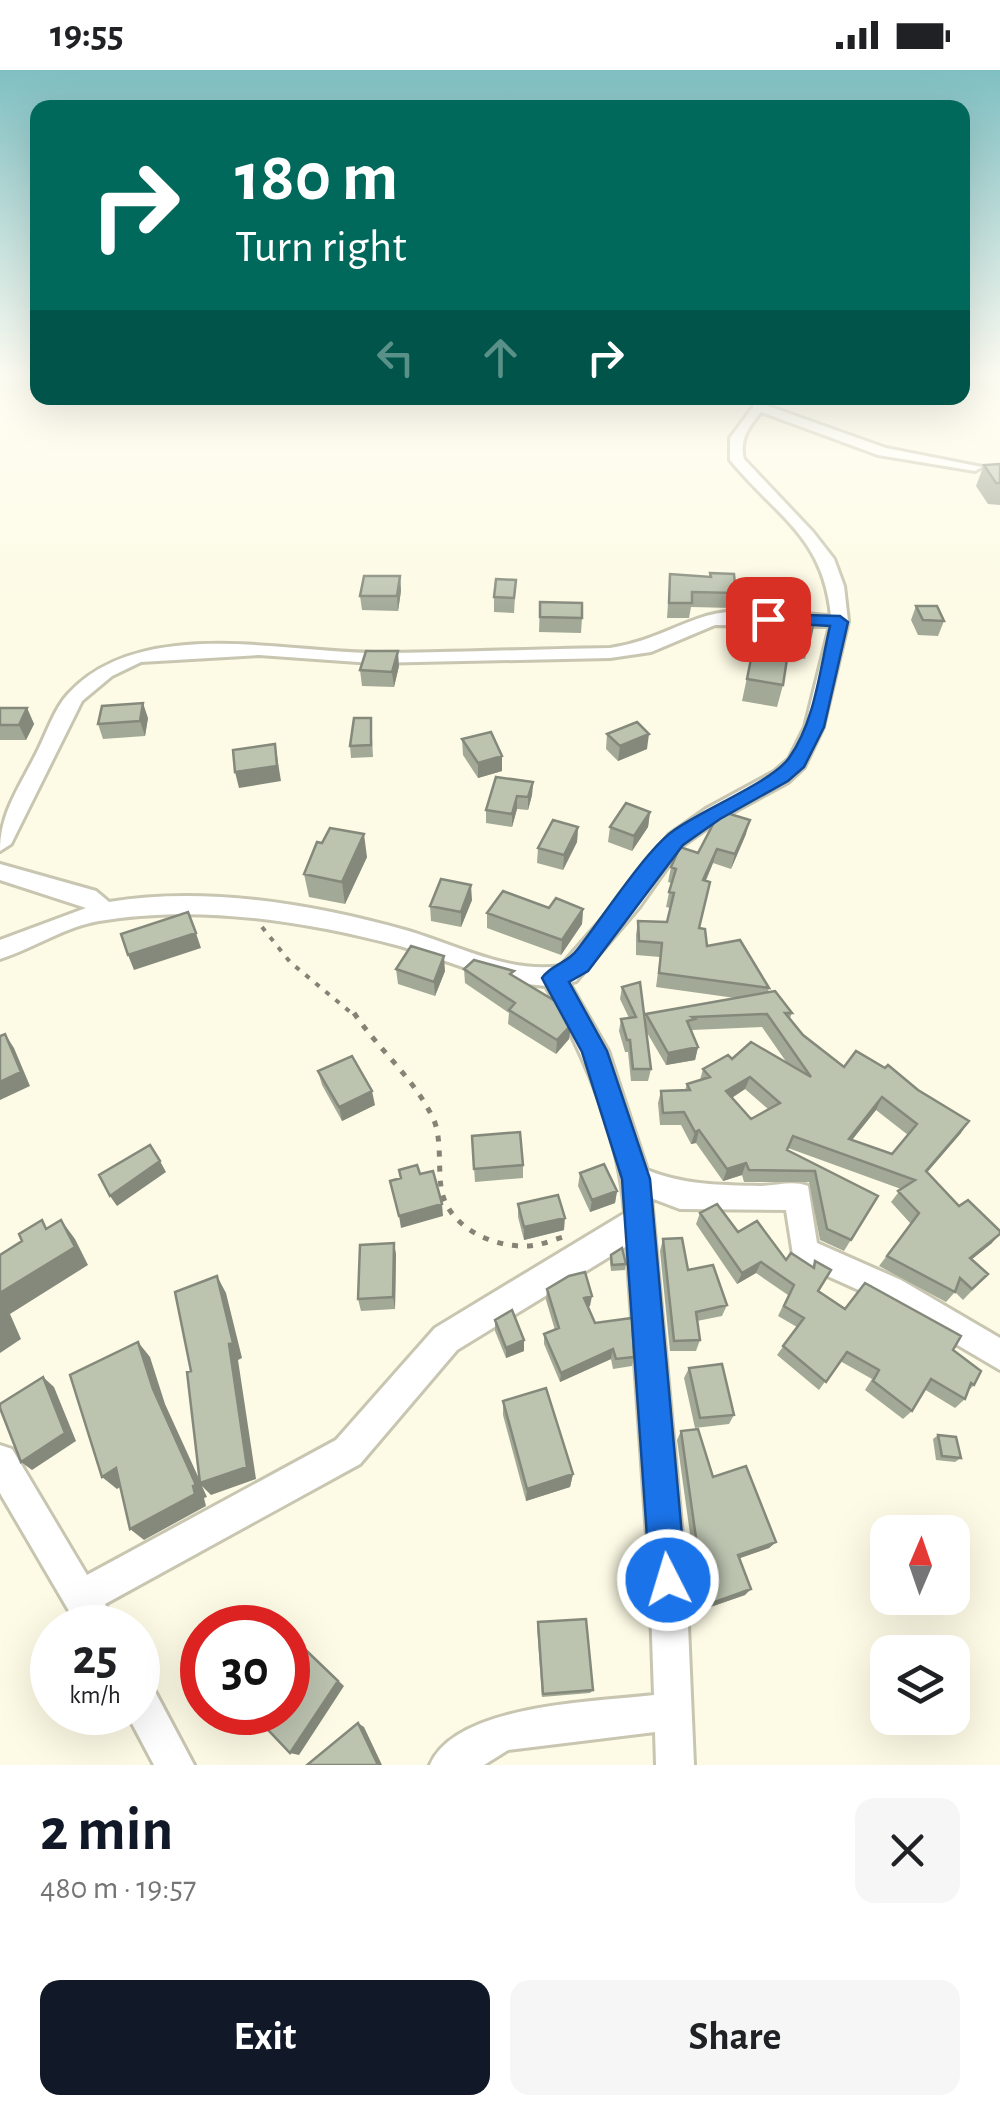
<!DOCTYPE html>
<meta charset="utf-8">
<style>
body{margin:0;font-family:"Alegreya Sans",sans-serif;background:#f6f6f6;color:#202124;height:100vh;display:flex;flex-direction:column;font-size:38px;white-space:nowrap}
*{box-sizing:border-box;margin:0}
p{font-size:32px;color:#757577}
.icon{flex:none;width:55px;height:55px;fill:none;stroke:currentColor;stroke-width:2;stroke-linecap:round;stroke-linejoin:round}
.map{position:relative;height:1695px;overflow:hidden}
.panel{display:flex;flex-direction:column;background:#fff;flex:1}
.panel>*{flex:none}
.banner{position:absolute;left:30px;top:30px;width:940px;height:305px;border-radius:20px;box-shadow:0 10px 40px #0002;background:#00695c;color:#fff;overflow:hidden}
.needle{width:65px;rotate:2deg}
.fabs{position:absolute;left:870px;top:1445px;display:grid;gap:20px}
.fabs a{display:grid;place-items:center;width:100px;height:100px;border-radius:20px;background:#fff;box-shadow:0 10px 40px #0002;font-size:50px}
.speed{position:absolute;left:30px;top:1535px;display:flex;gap:20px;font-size:50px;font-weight:700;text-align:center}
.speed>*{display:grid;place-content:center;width:130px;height:130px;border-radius:50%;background:#fff;box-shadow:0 10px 40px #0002;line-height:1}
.speed small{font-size:25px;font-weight:400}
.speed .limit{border:15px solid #d22;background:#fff;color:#111}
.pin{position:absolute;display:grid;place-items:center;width:85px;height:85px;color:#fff;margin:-42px;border-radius:20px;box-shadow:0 5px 15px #0006}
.me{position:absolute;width:110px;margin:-55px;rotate:355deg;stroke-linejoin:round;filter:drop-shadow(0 0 8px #0008)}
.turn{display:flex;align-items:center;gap:35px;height:210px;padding:0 40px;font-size:45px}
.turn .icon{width:130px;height:130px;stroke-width:2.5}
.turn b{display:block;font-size:70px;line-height:85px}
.lanes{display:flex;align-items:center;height:95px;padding:0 40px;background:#0003;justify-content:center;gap:50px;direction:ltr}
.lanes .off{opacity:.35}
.round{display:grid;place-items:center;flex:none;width:105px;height:105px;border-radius:20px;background:#f6f6f6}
.summary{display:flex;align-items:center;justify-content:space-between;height:170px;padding:0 40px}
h1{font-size:60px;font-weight:700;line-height:75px;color:#111827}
.action{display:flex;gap:20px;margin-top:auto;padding:20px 40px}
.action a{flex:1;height:115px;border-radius:20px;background:#111827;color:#fff;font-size:40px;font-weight:700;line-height:115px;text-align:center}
.action a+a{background:#f6f6f6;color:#202124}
.status{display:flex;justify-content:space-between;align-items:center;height:70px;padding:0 50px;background:#fff;direction:ltr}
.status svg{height:28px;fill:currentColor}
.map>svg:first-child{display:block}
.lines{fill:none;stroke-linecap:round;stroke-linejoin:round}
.minor-casing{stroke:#c8c6b1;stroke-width:6}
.path-far1{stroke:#858375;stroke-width:4;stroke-dasharray:5 8;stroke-linecap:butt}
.path{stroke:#858375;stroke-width:5;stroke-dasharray:6 9;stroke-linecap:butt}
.minor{fill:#fff;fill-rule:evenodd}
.wall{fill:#a2a997;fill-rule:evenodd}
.shaded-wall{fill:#84897b}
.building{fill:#bcc4b0;stroke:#84897b;stroke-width:2.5;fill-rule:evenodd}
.route{fill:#1a73e8;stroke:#114b97;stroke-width:2.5}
</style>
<div class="status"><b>19:55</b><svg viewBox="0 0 49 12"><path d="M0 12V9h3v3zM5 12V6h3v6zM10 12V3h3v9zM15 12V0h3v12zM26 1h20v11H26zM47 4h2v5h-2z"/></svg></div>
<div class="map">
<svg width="1000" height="1695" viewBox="0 0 1000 1695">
<rect width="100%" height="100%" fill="#fdfbe5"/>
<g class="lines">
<g class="minor-casing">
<path id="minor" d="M752 328H764L765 335 886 378 982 397 975 401 878 385 761 342C749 357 739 369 744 389L813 462 834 489 844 516 848 551 823 657 804 697 788 712 720 749 683 775 639 837 576 911 569 913 608 981 647 1100C684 1115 720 1115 760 1116 776 1116 792 1110 808 1116L817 1173 901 1210 1000 1268V1300L881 1230 794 1191 786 1140 680 1139 651 1128 686 1509 694 1695H656L655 1662 508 1680 484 1695H430C455 1634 596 1632 654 1625L650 1509 627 1176 457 1280 360 1394 105 1534 117 1558H79L0 1423V1375L12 1379 87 1505 336 1370 435 1258 625 1143C619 1063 584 985 546 916 495 913 449 890 400 876 304 851 198 834 99 851 64 857 34 878 0 889V870L86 838 0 810V794L96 821 109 832C204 816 313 834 405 860 454 874 509 904 561 896L623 825 669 765 706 739 774 702 789 689 805 657 830 556 715 555 651 582 610 588 372 593 259 585 141 592 112 606 82 631 11 774 0 781C0 743 19 718 36 684 46 665 54 639 68 624 139 546 282 582 374 583 453 583 532 579 610 578 649 572 671 557 706 546 744 535 792 544 831 546 823 466 777 447 730 390V368L753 337Z
M138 1608 151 1614 194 1695H154L126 1642H138Z"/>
</g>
<path class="path-far1" d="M262 857 290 892 355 946"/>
<path class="path" d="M354 943C379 980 413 1007 433 1048 442 1067 438 1096 441 1117 446 1156 492 1178 529 1176 542 1175 555 1169 567 1166"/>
<use href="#minor" class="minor"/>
</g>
<path class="wall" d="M1000 394V435L988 434 976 416 984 395Z
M710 503 736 523 733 538 691 537 689 548H667L670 504 710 507Z
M400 506 401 521 398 541 362 540 360 526Z
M516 510 514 543 494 542V527Z
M540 532 582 548 581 563 539 562Z
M916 536 944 551 938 566 918 565 911 550Z
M785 550 813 555 805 589 778 584Z
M752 584 783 615 777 637 742 631Z
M399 596 394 617 362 616 360 600Z
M0 638H27L34 654 26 670H0Z
M148 648 145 666 103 669 98 654Z
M371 648 373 687 351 688 350 676Z
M607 664 647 679 618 691 606 679Z
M462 669 502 686V701L478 708 463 685Z
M533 712 532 725 528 740 517 739 512 757 486 753V740Z
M650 742 648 757 632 781 608 772 610 757Z
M578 757 577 772 563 800 537 793 538 778Z
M746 764 731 799 713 793 706 811 699 858 707 876 769 918 768 922 792 943 790 948 803 965 844 997 961 1063 927 1102 992 1173 972 1189 988 1204 963 1230 955 1222 946 1232 879 1196 911 1154 891 1132 901 1119 788 1078V1080L878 1126 844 1181 820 1170 809 1112H744L742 1105 723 1111 696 1073 691 1074 681 1055H660L658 1033 661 1021 685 1020 687 1014 700 1010 703 999 732 989 787 993 762 957 692 960 698 977 695 990 666 995 646 961 651 999 648 1011H631L628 982H625L619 961 621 949 629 948 620 929 622 917 645 952 646 944 735 928 656 917 660 887 636 885V865L638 851 667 852 670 838 666 837 671 813 668 812 671 797 698 783ZM745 1019 768 1039 751 1049 732 1028ZM876 1040 908 1065 892 1084 852 1070Z
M367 787 345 834 309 827 304 804Z
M472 830 461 857 431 851 430 836Z
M549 838 583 839 582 854 561 885 487 858V843Z
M396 899 445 901 435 926 398 914Z
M464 899 513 906 571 955 569 969 556 984 508 954 509 943 465 913Z
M318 1001 375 1035 342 1051 322 1015Z
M472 1066 523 1095V1108L475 1112Z
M580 1103 617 1121 615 1133 590 1142 578 1116Z
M518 1134 564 1160 524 1170 518 1147Z
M700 1143 738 1162 786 1190 812 1197 815 1191 818 1221 845 1239 953 1280 974 1315 969 1320 965 1329 955 1338 924 1319 912 1341 903 1349 865 1320 872 1309 840 1291 819 1320 777 1285 797 1257 778 1246 788 1225 756 1203 737 1214 696 1154Z
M663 1169 688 1200 727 1235 722 1246 697 1251 700 1270 696 1281H670L660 1181Z
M394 1173 396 1185 395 1239 361 1241 358 1229Z
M611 1185 626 1194 625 1200 611 1201 610 1191Z
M547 1219 590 1236 588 1237 595 1253 634 1287 632 1296 613 1299 611 1289 560 1312 544 1274V1264L555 1260 546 1230Z
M495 1250 524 1281 506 1288 495 1261Z
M689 1298 734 1345 729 1354 695 1358 684 1308Z
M503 1331 573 1404 570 1417 526 1431 503 1345Z
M681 1361 713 1407 776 1472 769 1478 739 1488 745 1525 696 1542 690 1526 687 1476 691 1471 677 1370Z
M938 1365 961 1388 955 1392 936 1390 933 1369Z
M538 1552 593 1620 590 1623 542 1627 537 1557Z"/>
<path class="shaded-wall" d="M400 506 401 521 398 541 397 526Z
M398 581 399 596 394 617 392 602Z
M143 633 148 648 145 666 140 651Z
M27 638 34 654 26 670 19 655Z
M649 664 647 679 618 691 620 676Z
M275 674 281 711 239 718 235 702Z
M502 686V701L478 708V693Z
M533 712 532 725 528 740V727Z
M517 726V739L512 757V744Z
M650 742 648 757 632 781 634 766Z
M750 750 746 764 731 799 735 784Z
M578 757 577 772 563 800 564 785Z
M364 764 367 787 345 834 342 812Z
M717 779 713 793 699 825 703 810Z
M471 815 472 830 461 857V842Z
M583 839 582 854 561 885 562 870Z
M196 863 201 878 134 900 128 885Z
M444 886 445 901 435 926 434 912Z
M571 955 569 969 556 984 557 970Z
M5 964 14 978 30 1016 0 1030V1012Z
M698 977 695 990 666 995 668 983Z
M750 1007 745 1019 722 1034 726 1021Z
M372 1021 375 1035 342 1051 339 1037Z
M882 1027 876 1040 843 1081 849 1069Z
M969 1051 961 1063 918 1113 926 1101Z
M699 1060 696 1073 691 1074 695 1062Z
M160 1091 166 1102 117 1136 110 1126Z
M746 1093 742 1105 723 1111 727 1099Z
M617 1121 615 1133 590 1142 592 1130Z
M442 1134 443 1146 401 1158 399 1146Z
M565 1148 564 1160 524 1170V1157Z
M61 1150 75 1169 88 1195 10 1244 21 1269 0 1283V1223Z
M1000 1164 992 1173 961 1198 970 1188Z
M394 1173 396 1185 395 1239 393 1227Z
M761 1192 756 1203 737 1214 742 1203Z
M217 1206 226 1223 242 1288 238 1290 256 1409 211 1425 202 1416 207 1427 204 1428 206 1436 144 1470 130 1459 153 1319 138 1272 150 1287 165 1334 201 1413Z
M592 1226 590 1236 582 1238 584 1228Z
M524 1270V1281L506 1288V1278Z
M613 1279 611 1289 560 1312 561 1303Z
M43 1307 54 1317 76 1371 32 1400 21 1392Z
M116 1398 130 1410 117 1419 102 1407Z
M573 1404 570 1417 526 1431 527 1419Z
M776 1472 769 1478 732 1491 738 1485Z
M751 1519 745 1525 696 1542 701 1537Z
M288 1562 344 1616 299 1685 290 1683Z
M358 1653 364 1657 382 1695H378Z"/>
<path class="building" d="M1000 394V413H996L984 395Z
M710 503 734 504 736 523 692 522V533H669L670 504 711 507Z
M364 506H400L397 526H360Z
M496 509 516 510 514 528 494 527Z
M540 532 582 533V548L540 547Z
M916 536H937L944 551 923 550Z
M785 550 813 555 809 574 781 569Z
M366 581H398L392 602 360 600Z
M752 584 787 589 783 615 747 609Z
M143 633 140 651 98 654 102 636Z
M0 638H27L19 655H0Z
M354 648H371V675L350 676Z
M637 652 649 664 620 676 607 664Z
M491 662 502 686 478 693 462 669Z
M275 674 277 696 235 702 233 680Z
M496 707 533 712 528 727 517 726 512 744 486 740Z
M626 733 650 742 634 766 610 757Z
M720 741 750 750 735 784 717 779 703 810 710 812 699 858 705 859 707 876 740 870 769 918 659 903 662 873 639 871 638 851 667 852 674 823 669 822 676 799 671 797 680 777 698 783Z
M553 750 578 757 564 785 538 778Z
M330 758 364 764 342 812 304 804 317 772 322 773Z
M441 809 471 815 461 842 430 836Z
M503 821 549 838 556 828 583 839 562 870 487 843Z
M188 842 196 863 128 885 121 864Z
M411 876 444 886 434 912 396 899Z
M474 890 514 901 510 904 560 934 571 955 557 970 509 940 515 933 464 899Z
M640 912 651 999H633L630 970H627L621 949 636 947 622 917Z
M775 921 792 943H785L803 965 844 997 856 981 885 998 888 995 918 1020 969 1051 926 1101 959 1136 968 1130 1000 1161V1164L970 1188 988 1204 972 1219 960 1208 955 1222 887 1186 919 1143 898 1121 915 1110 793 1066 787 1080 878 1126 851 1170 827 1159 815 1101 749 1100 746 1093 727 1099 699 1060 695 1062 684 1042 663 1043 661 1021 690 1020 687 1014 710 1007 703 999 728 985 732 989 751 972 811 1007 767 944 692 947 695 949 687 951 698 977 668 983 646 944ZM750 1007 780 1033 751 1049 726 1021ZM882 1027 917 1054 892 1084 849 1069Z
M5 964 21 1002 0 1012V966Z
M352 986 372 1021 339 1037 318 1001Z
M520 1062 523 1095 474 1099 472 1066Z
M150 1075 160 1091 110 1126 99 1105Z
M604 1094 617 1121 592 1130 580 1103Z
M417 1095 420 1104 433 1101 442 1134 399 1146 390 1111 401 1108 399 1100Z
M558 1125 565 1148 524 1157 518 1134Z
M717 1134 738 1162 757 1151 786 1190 791 1183 814 1198 815 1191 831 1200 818 1221 845 1239 865 1213 961 1266 953 1280 981 1301 974 1315 971 1313 965 1329 931 1309 912 1341 873 1311 879 1300 847 1282 826 1312 783 1276 804 1248 784 1236 794 1215 761 1192 742 1203 700 1143Z
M42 1150 46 1159 61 1150 75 1177 0 1223V1185L22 1171 19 1164Z
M682 1168 688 1200 713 1195 727 1235 696 1242 700 1270 674 1271 663 1169Z
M394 1173 393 1227 358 1229 360 1175Z
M622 1178 626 1194 612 1195 611 1185Z
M585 1202 592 1226 584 1228 595 1253 632 1248 634 1287 616 1289 613 1279 561 1303 544 1264 559 1258 547 1219 569 1206Z
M217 1206 233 1273 229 1274 247 1397 200 1413 187 1302 191 1301 175 1222Z
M512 1240 524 1270 506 1278 495 1250Z
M138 1272 153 1319 196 1415 193 1416 195 1424 130 1459 116 1398 102 1407 70 1305Z
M722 1294 734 1345 700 1348 689 1298Z
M43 1307 65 1363 21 1392 0 1338V1334Z
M546 1318 573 1404 527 1419 503 1331Z
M698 1359 713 1407 746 1396 776 1472 738 1485 751 1519 701 1537 695 1520 691 1470 696 1468 681 1361Z
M938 1365 956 1367 961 1388 942 1386Z
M264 1548 273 1558H257Z
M586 1549 593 1620 543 1624 538 1552Z
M288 1563 338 1611 290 1683 251 1642H288Z
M358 1653 378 1695H307Z"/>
<linearGradient id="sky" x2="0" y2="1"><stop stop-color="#7fbfc2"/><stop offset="0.56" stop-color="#fefdf3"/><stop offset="1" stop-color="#fefdf3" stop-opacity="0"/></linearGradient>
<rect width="1000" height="544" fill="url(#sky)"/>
<path class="route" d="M768 544 840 546 848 552 824 657 804 697 788 711 720 749 683 775 588 901 569 912 607 981 650 1109 686 1510 681 1522 668 1527 655 1522 650 1510 622 1109 582 982 542 908C550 895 568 893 577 880 600 851 646 780 673 761 701 740 772 712 789 688 815 652 820 598 830 556L762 552 759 549Z"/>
</svg>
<div class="fabs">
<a><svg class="needle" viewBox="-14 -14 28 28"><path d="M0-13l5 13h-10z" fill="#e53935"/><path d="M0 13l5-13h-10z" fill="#757577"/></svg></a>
<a><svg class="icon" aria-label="layers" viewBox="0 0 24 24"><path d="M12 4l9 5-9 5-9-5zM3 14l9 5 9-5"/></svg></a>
</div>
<div class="speed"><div>25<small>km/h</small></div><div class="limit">30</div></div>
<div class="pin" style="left:768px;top:549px;background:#d93025"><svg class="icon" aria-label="arrive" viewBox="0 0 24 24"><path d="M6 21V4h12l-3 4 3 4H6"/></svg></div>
<svg class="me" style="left:668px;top:1510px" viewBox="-20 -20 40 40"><circle r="17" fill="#1a73e8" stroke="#fff" stroke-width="3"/><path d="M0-11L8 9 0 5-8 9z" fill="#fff"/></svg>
<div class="banner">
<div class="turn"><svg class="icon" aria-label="right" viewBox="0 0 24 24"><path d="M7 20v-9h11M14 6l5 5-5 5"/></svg><div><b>180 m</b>Turn right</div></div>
<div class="lanes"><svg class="icon off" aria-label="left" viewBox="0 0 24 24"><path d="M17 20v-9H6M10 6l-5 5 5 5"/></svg><svg class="icon off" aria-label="ahead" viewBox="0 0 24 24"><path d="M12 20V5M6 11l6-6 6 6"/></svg><svg class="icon" aria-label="right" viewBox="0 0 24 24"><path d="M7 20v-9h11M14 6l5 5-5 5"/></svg></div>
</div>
</div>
<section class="panel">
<div class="summary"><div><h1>2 min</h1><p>480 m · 19:57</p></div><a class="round"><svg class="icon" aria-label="close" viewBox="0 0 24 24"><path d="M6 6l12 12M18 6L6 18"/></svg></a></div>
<div class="action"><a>Exit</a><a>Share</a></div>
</section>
